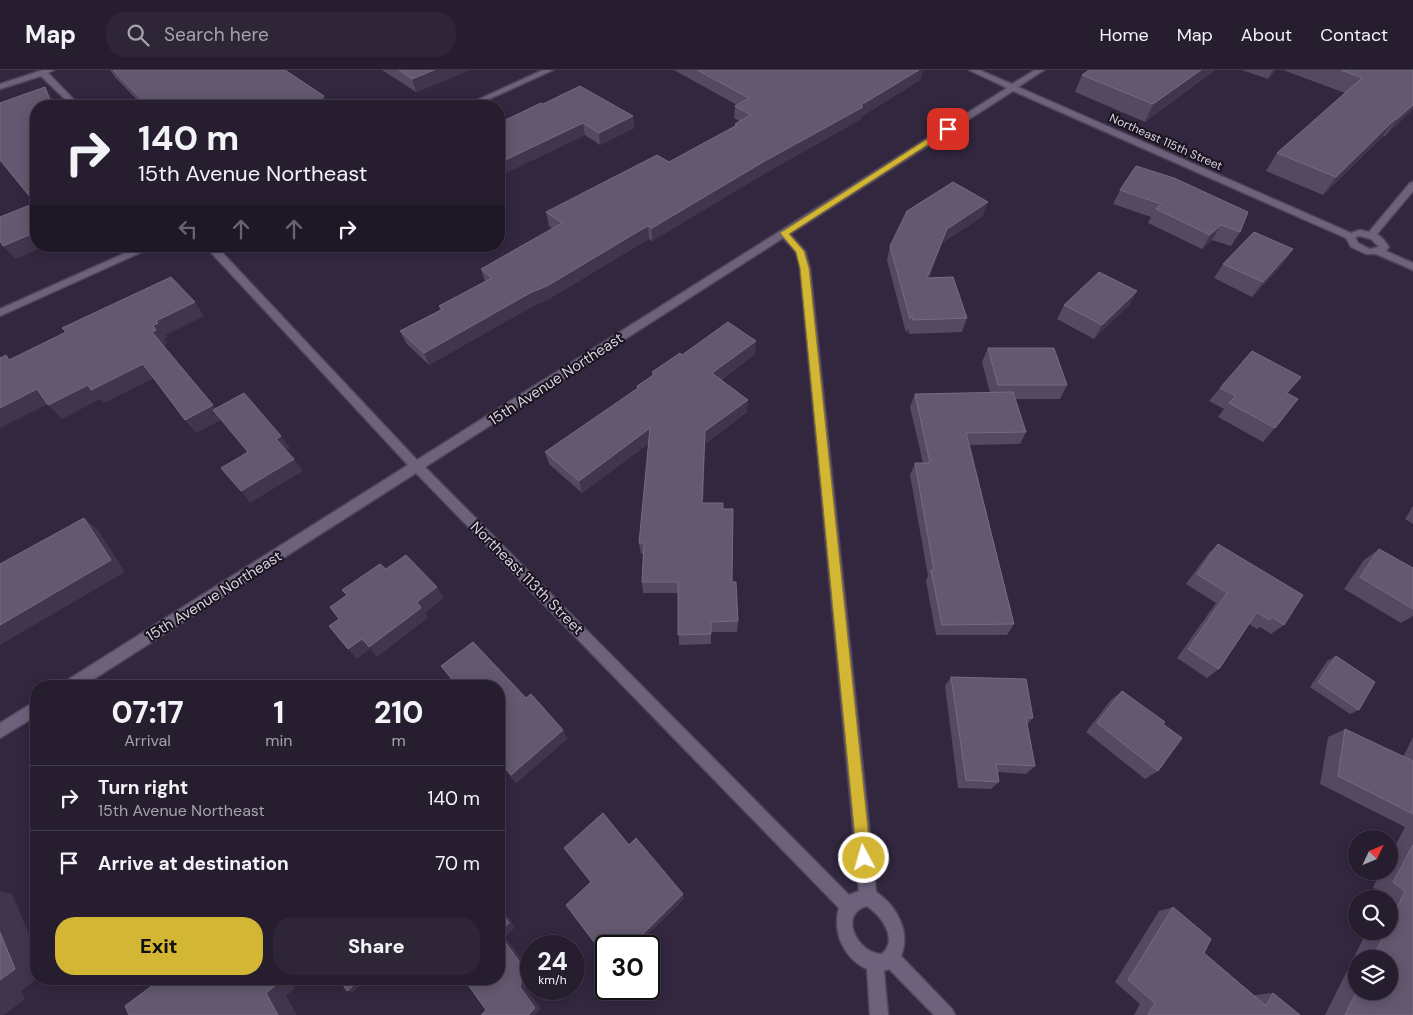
<!DOCTYPE html>
<style>
body{margin:0;font-family:"DM Sans",sans-serif;background:#2e2637;color:#f1f3f6;height:100vh;display:flex;flex-direction:column;font-size:19px;white-space:nowrap}
*{box-sizing:border-box;margin:0}
p{font-size:16px;color:#a4a2aa}
.icon{flex:none;width:28px;height:28px;fill:none;stroke:currentColor;stroke-width:2;stroke-linecap:round;stroke-linejoin:round}
.map{position:relative;flex:1;overflow:hidden}
.details{position:absolute;left:30px;top:610px;width:475px;height:305px;display:flex;flex-direction:column;background:#261d2f;border-radius:20px;box-shadow:0 2px 12px #0003,0 0 0 1px #423b4b}
.details>*{flex:none}
.hud{position:absolute;left:30px;top:30px;width:475px;height:152px;border-radius:20px;box-shadow:0 2px 12px #0003,0 0 0 1px #423b4b;background:#261d2f;color:#f1f3f6;overflow:hidden}
.needle{width:32px;rotate:46deg}
.controls{position:absolute;left:1348px;top:760px;display:grid;gap:10px}
.controls a{display:grid;place-items:center;width:50px;height:50px;border-radius:50%;background:#261d2f;box-shadow:0 2px 12px #0003,0 0 0 1px #423b4b;font-size:25px}
.speed{position:absolute;left:520px;top:865px;display:flex;gap:10px;font-size:25px;font-weight:700;text-align:center}
.speed>*{display:grid;place-content:center;width:65px;height:65px;border-radius:50%;background:#261d2f;box-shadow:0 2px 12px #0003,0 0 0 1px #423b4b;line-height:1}
.speed small{font-size:12px;font-weight:400}
.speed .limit{border:2px solid #111;border-radius:8px;background:#fff;color:#111}
.pin{position:absolute;display:grid;place-items:center;width:42px;height:42px;color:#fff;margin:-21px;border-radius:10px;box-shadow:0 2px 8px #0006}
.me{position:absolute;width:55px;margin:-28px;rotate:354deg;stroke-linejoin:round;filter:drop-shadow(0 0 4px #0008)}
.turn{display:flex;align-items:center;gap:18px;height:105px;padding:0 25px;font-size:22px}
.turn .icon{width:65px;height:65px;stroke-width:2.5}
.turn b{display:block;font-size:35px;line-height:42px}
.lanes{display:flex;align-items:center;height:48px;padding:0 25px;background:#0003;justify-content:center;gap:25px;direction:ltr}
.lanes .off{opacity:.35}
.eta{display:flex;justify-content:space-evenly;align-items:center;height:85px;text-align:center}
.eta b{font-size:30px;font-weight:800;line-height:35px}
.action{display:flex;gap:10px;margin-top:auto;padding:10px 25px}
.action a{flex:1;height:58px;border-radius:20px;background:#d4b635;color:#111;font-size:20px;font-weight:800;line-height:58px;text-align:center}
.action a+a{background:#2e2637;color:#f1f3f6}
ul{padding:0;list-style:none}
li{display:flex;align-items:center;gap:15px;height:65px;padding:0 25px;border-top:1px solid #423b4b}
li div{flex:1}
li b{display:block;font-size:19px}
li em{font-style:normal}
header{display:flex;align-items:center;gap:30px;box-sizing:border-box;height:70px;padding:0 25px;background:#261d2f;border-bottom:1px solid #423b4b}
header strong{font-size:24px}
nav{display:flex;gap:28px;margin-inline-start:auto;font-size:18px}
.search{width:350px;height:45px;background:#2e2637;display:flex;align-items:center;gap:12px;box-sizing:border-box;padding:0 18px;border-radius:20px;color:#a4a2aa;font-size:19px}
.map>svg:first-child{display:block}
.lines{fill:none;stroke-linecap:round;stroke-linejoin:round}
.minor-casing{stroke:#4f455a;stroke-width:3}
.minor{fill:#6d617c;fill-rule:evenodd}
.wall{fill:#554962;fill-rule:evenodd}
.shaded-wall{fill:#41354e}
.building{fill:#63586f;stroke:#756b81}
.route{fill:#d4b635;stroke:#8a7622}
.labels{text-anchor:middle;stroke-width:4;stroke-linejoin:round;paint-order:stroke}
.far-street-label{font-size:12px;fill:#d8d1e1;stroke:#18131d}
.street-label{font-size:15px;fill:#d8d1e1;stroke:#18131d}
</style>
<header>
<strong>Map</strong>
<div class="search"><svg class="icon" aria-label="search" viewBox="0 0 24 24"><circle cx="10" cy="10" r="6"/><path d="M15 15l6 6"/></svg>Search here</div>
<nav><a>Home</a><a>Map</a><a>About</a><a>Contact</a></nav>
</header>
<div class="map">
<svg width="1413" height="945" viewBox="0 0 1413 945">
<rect width="100%" height="100%" fill="#32273f"/>
<g class="lines">
<g class="minor-casing">
<path id="minor" d="M43 0H54L48 3 80 36H72L41 6 0 19V14Z
M543 0H553L474 36H464Z
M969 0H979L1012 14 1035 0H1044L1018 17 1351 163 1360 160 1369 162 1410 113 1413 112V121L1377 164 1383 169 1389 177 1386 181 1413 193V200L1376 184H1366L1351 177 1346 168 1013 21 790 164 805 181 810 198 876 822C897 836 911 862 901 886L952 939 955 945H934L889 899 884 901 888 945H870L867 899C844 889 832 862 839 838L416 403 83 616H64L66 611 408 395 205 176H216L417 390 1007 18ZM1360 166 1371 169 1379 177 1370 179 1358 173 1355 167ZM783 168 796 182 800 198 859 821 849 825 425 397ZM867 836C881 846 899 868 882 884 858 884 837 844 867 836Z
M141 176H155L0 246V239Z
M36 631V646L0 668V653Z"/>
</g>
<use href="#minor" class="minor"/>
</g>
<path class="wall" d="M110 0H285L328 36H143L115 7Z
M382 0H470L416 22Z
M674 0H923L920 10 862 46 861 49 762 105 652 171 649 169 640 174 549 229 533 236 429 295 406 273 400 261 440 240 439 236 485 211 481 199 553 159 549 156 546 142 669 92 735 56V54L739 51 734 48 735 36 737 35Z
M1089 0H1215L1145 52 1075 22 1082 5Z
M1242 0H1276L1268 9Z
M1283 0H1413V39L1384 67 1383 66 1323 125 1266 101 1277 83 1345 23Z
M543 34 633 46 634 58 600 75 585 65 499 106V53Z
M1120 120 1240 162 1231 176 1212 170 1202 179 1148 153 1151 147 1113 134Z
M983 146 942 173 929 208 967 248 962 262 909 264 908 259 906 263 887 190 890 176Z
M1223 194H1283L1252 227 1214 208Z
M1137 221 1129 235 1094 269 1057 249 1064 235Z
M988 278 1067 315 1060 329H1015L1026 362 1020 374 970 375 1014 554 1007 565H936L926 511 928 506 910 405 915 393H923L910 337 915 324 990 323 982 292Z
M755 284 721 310 747 342 705 374 703 433 723 439 732 512 738 551 737 562H711V574L679 575 678 523H643L642 512 643 484H641L639 473 649 373 582 423 549 394 545 382 637 319V316L652 306V302L682 285Z
M1220 318 1287 323 1275 358 1263 372 1218 347 1224 339 1209 331Z
M1413 436V454L1405 449Z
M1218 474 1284 555 1271 564 1260 557 1257 559 1249 554 1219 599 1207 608 1177 588 1216 533 1186 514 1208 484Z
M1379 479 1413 498V546L1401 553 1344 519 1364 490Z
M473 572 526 628 531 624 563 660 567 669 516 713 499 691V616H456L441 596Z
M1336 586 1359 640 1350 644 1310 617 1327 591Z
M951 607 1033 648 1027 655 1035 696 1026 704 998 702 999 712 991 719 958 718 945 616Z
M1122 621 1158 701 1145 709 1086 662 1111 630Z
M1345 659 1403 687 1413 667V945H1325L1367 861H1389V829H1383L1384 826 1373 817 1381 801H1389V788L1405 757 1320 714 1328 667ZM1356 889H1389V921H1356Z
M1173 837 1204 883 1254 925H1255L1273 923 1300 945H1134L1140 934 1115 912 1159 841Z"/>
<path class="shaded-wall" d="M434 0H470L416 22 412 9Z
M919 0H923L920 10 862 46 861 49 762 105 652 171V158Z
M1201 0H1215L1145 52 1153 34Z
M1273 0H1276L1268 9Z
M45 17 54 30 57 36H52Z
M324 26 328 36H316Z
M1413 35V39L1384 67 1397 49Z
M633 46 634 58 600 75 599 63Z
M1395 49 1383 66 1323 125 1336 107Z
M583 53 585 65 499 106V93Z
M988 132 983 146 942 173 923 222 927 208 947 159Z
M1221 155 1212 170 1202 179 1210 165Z
M648 156 649 169 549 229 533 236 429 295 424 283Z
M36 162V176H46L15 189 3 176Z
M1293 179 1283 194 1252 227 1263 212Z
M1137 221 1129 235 1094 269 1102 255Z
M195 232 204 246 166 265 168 267 164 269 167 274 162 276 152 262 153 256 156 251Z
M756 271 755 284 712 316V303Z
M143 294 154 308 104 333 100 329 62 349 48 335 88 315Z
M37 319 50 333 0 358V338Z
M748 330 747 342 705 374 702 445 705 361Z
M213 335 223 349 213 340 221 350 196 363 185 350Z
M650 358 651 371 582 423 579 411Z
M281 366 290 378 284 381 276 369Z
M294 389 303 401 250 433 241 421Z
M84 448 98 460 125 502 0 575V555Z
M437 517 444 528 425 543 428 548 377 587 369 577 417 532Z
M362 569 370 579 357 589 348 579Z
M563 660 567 669 516 713 511 705Z
M0 821 12 824 36 880V909H37L21 921 25 929 4 945H0Z
M683 824 684 829 636 876H631Z
M499 834 515 857 505 867 530 900 526 919 541 939 535 945H528L520 917 499 864Z
M273 909H291L295 918 286 926 297 945H278L266 923Z
M361 909H367L353 922 347 921Z"/>
<path class="building" d="M113 0H285L324 26 316 36H148Z
M399 0H434L412 9Z
M697 0H919L861 35 863 37 763 92 652 158 648 156 639 161 547 216 530 223 424 283 400 261 443 239 439 236 492 208 481 199 562 153 546 142 657 85 669 92 737 55 735 54 751 45 735 36 749 28Z
M1089 0H1201L1153 34 1082 5Z
M1341 0H1413V35L1397 49H1395L1336 107 1277 83 1362 8Z
M580 16 633 46 599 63 583 53 499 93V53L541 33 543 34Z
M45 17 52 36H36V162L3 176 0 171V147L35 133 0 90V33Z
M1136 96 1174 108 1248 142 1240 162 1221 155 1210 165 1156 139 1161 134 1120 120Z
M953 112 988 132 947 159 927 208 953 207 967 248 913 250 912 246 910 249 890 176 907 141Z
M1254 162 1293 179 1263 212 1223 194Z
M1099 202 1137 221 1102 255 1064 235Z
M171 207 195 232 156 251 158 253 153 256 156 260 152 262 213 335 185 350 143 294 91 320 88 315 48 335 37 319 0 338V288L6 285 9 290 66 262 62 258Z
M728 252 756 271 712 303 748 330 705 361 702 433H723V439H733L732 512H736L738 551 711 552V564L678 565V512H642L644 473H639L650 358 579 411 545 382 638 318 637 316 655 304 652 302 680 283 682 285Z
M988 278H1054L1067 315H998Z
M1252 281 1301 307 1287 323 1298 329 1275 358 1229 333 1236 326 1220 318Z
M1013 322 1026 362 966 363 1014 554 942 555 931 500H934L915 393H930L915 324Z
M244 323 281 366 276 369 294 389 241 421 221 398 248 382 213 340Z
M84 448 111 490 0 555V494Z
M1218 474 1303 525 1284 555 1272 547 1269 550 1257 542 1219 599 1188 579 1227 523 1197 504Z
M1379 479 1413 498V539L1360 507Z
M406 485 437 517 417 532 421 538 369 577 362 569 348 579 329 556 339 549 330 537 347 525 342 520 380 494 386 499Z
M473 572 526 628 531 624 563 660 511 705 499 690V616H458L441 596Z
M1336 586 1375 612 1359 640 1318 612Z
M951 607 1026 609 1033 648H1026L1035 696 996 694 999 712 966 710Z
M1122 621 1165 652 1163 654 1182 668 1158 701 1097 653Z
M1345 659 1413 691V744L1338 706Z
M603 743 629 775 636 768 683 824 631 876H606V888L566 835 591 812 564 778Z
M1413 775V945H1345L1357 921H1389V889H1372L1386 861H1389V855L1405 821 1393 812Z
M1173 837 1211 869 1204 883 1266 936 1273 923 1300 945H1149L1148 944 1155 933 1128 910Z
M499 839 509 853 499 863Z
M0 862 15 899 0 910Z
M499 864 524 898 520 917 535 938 528 945H481L486 940 464 909H499Z
M161 909H273L276 915 266 923 278 945H129L125 936Z
M339 909H361L347 921Z"/>
<path class="route" d="M946 57 952 59 789 164 804 181 809 198 871 788 869 793 864 795 859 793 857 788 800 198 796 182 780 163Z"/>
<g class="labels">
<g class="far-street-label">
<text transform="translate(1166 72) rotate(24)" y="4">Northeast 115th Street</text>
</g>
<g class="street-label">
<text transform="translate(556 309) rotate(-33)" y="5">15th Avenue Northeast</text>
<text transform="translate(527 508) rotate(45)" y="5">Northeast 113th Street</text>
<text transform="translate(214 526) rotate(-32)" y="5">15th Avenue Northeast</text>
</g>
</g>
</svg>
<div class="controls">
<a><svg class="needle" viewBox="-14 -14 28 28"><path d="M0-13l5 13h-10z" fill="#e53935"/><path d="M0 13l5-13h-10z" fill="#a4a2aa"/></svg></a>
<a><svg class="icon" aria-label="search" viewBox="0 0 24 24"><circle cx="10" cy="10" r="6"/><path d="M15 15l6 6"/></svg></a>
<a><svg class="icon" aria-label="layers" viewBox="0 0 24 24"><path d="M12 4l9 5-9 5-9-5zM3 14l9 5 9-5"/></svg></a>
</div>
<div class="speed"><div>24<small>km/h</small></div><div class="limit">30</div></div>
<div class="pin" style="left:948px;top:59px;background:#d93025"><svg class="icon" aria-label="arrive" viewBox="0 0 24 24"><path d="M6 21V4h12l-3 4 3 4H6"/></svg></div>
<svg class="me" style="left:864px;top:788px" viewBox="-20 -20 40 40"><circle r="17" fill="#d4b635" stroke="#fff" stroke-width="3"/><path d="M0-11L8 9 0 5-8 9z" fill="#fff"/></svg>
<div class="hud">
<div class="turn"><svg class="icon" aria-label="right" viewBox="0 0 24 24"><path d="M7 20v-9h11M14 6l5 5-5 5"/></svg><div><b>140 m</b>15th Avenue Northeast</div></div>
<div class="lanes"><svg class="icon off" aria-label="left" viewBox="0 0 24 24"><path d="M17 20v-9H6M10 6l-5 5 5 5"/></svg><svg class="icon off" aria-label="ahead" viewBox="0 0 24 24"><path d="M12 20V5M6 11l6-6 6 6"/></svg><svg class="icon off" aria-label="ahead" viewBox="0 0 24 24"><path d="M12 20V5M6 11l6-6 6 6"/></svg><svg class="icon" aria-label="right" viewBox="0 0 24 24"><path d="M7 20v-9h11M14 6l5 5-5 5"/></svg></div>
</div>
<section class="details">
<div class="eta">
<div><b>07:17</b><p>Arrival</p></div>
<div><b>1</b><p>min</p></div>
<div><b>210</b><p>m</p></div>
</div>
<ul>
<li><svg class="icon" aria-label="right" viewBox="0 0 24 24"><path d="M7 20v-9h11M14 6l5 5-5 5"/></svg><div><b>Turn right</b><p>15th Avenue Northeast</p></div><em>140 m</em></li>
<li><svg class="icon" aria-label="arrive" viewBox="0 0 24 24"><path d="M6 21V4h12l-3 4 3 4H6"/></svg><div><b>Arrive at destination</b></div><em>70 m</em></li>
</ul>
<div class="action"><a>Exit</a><a>Share</a></div>
</section>
</div>
